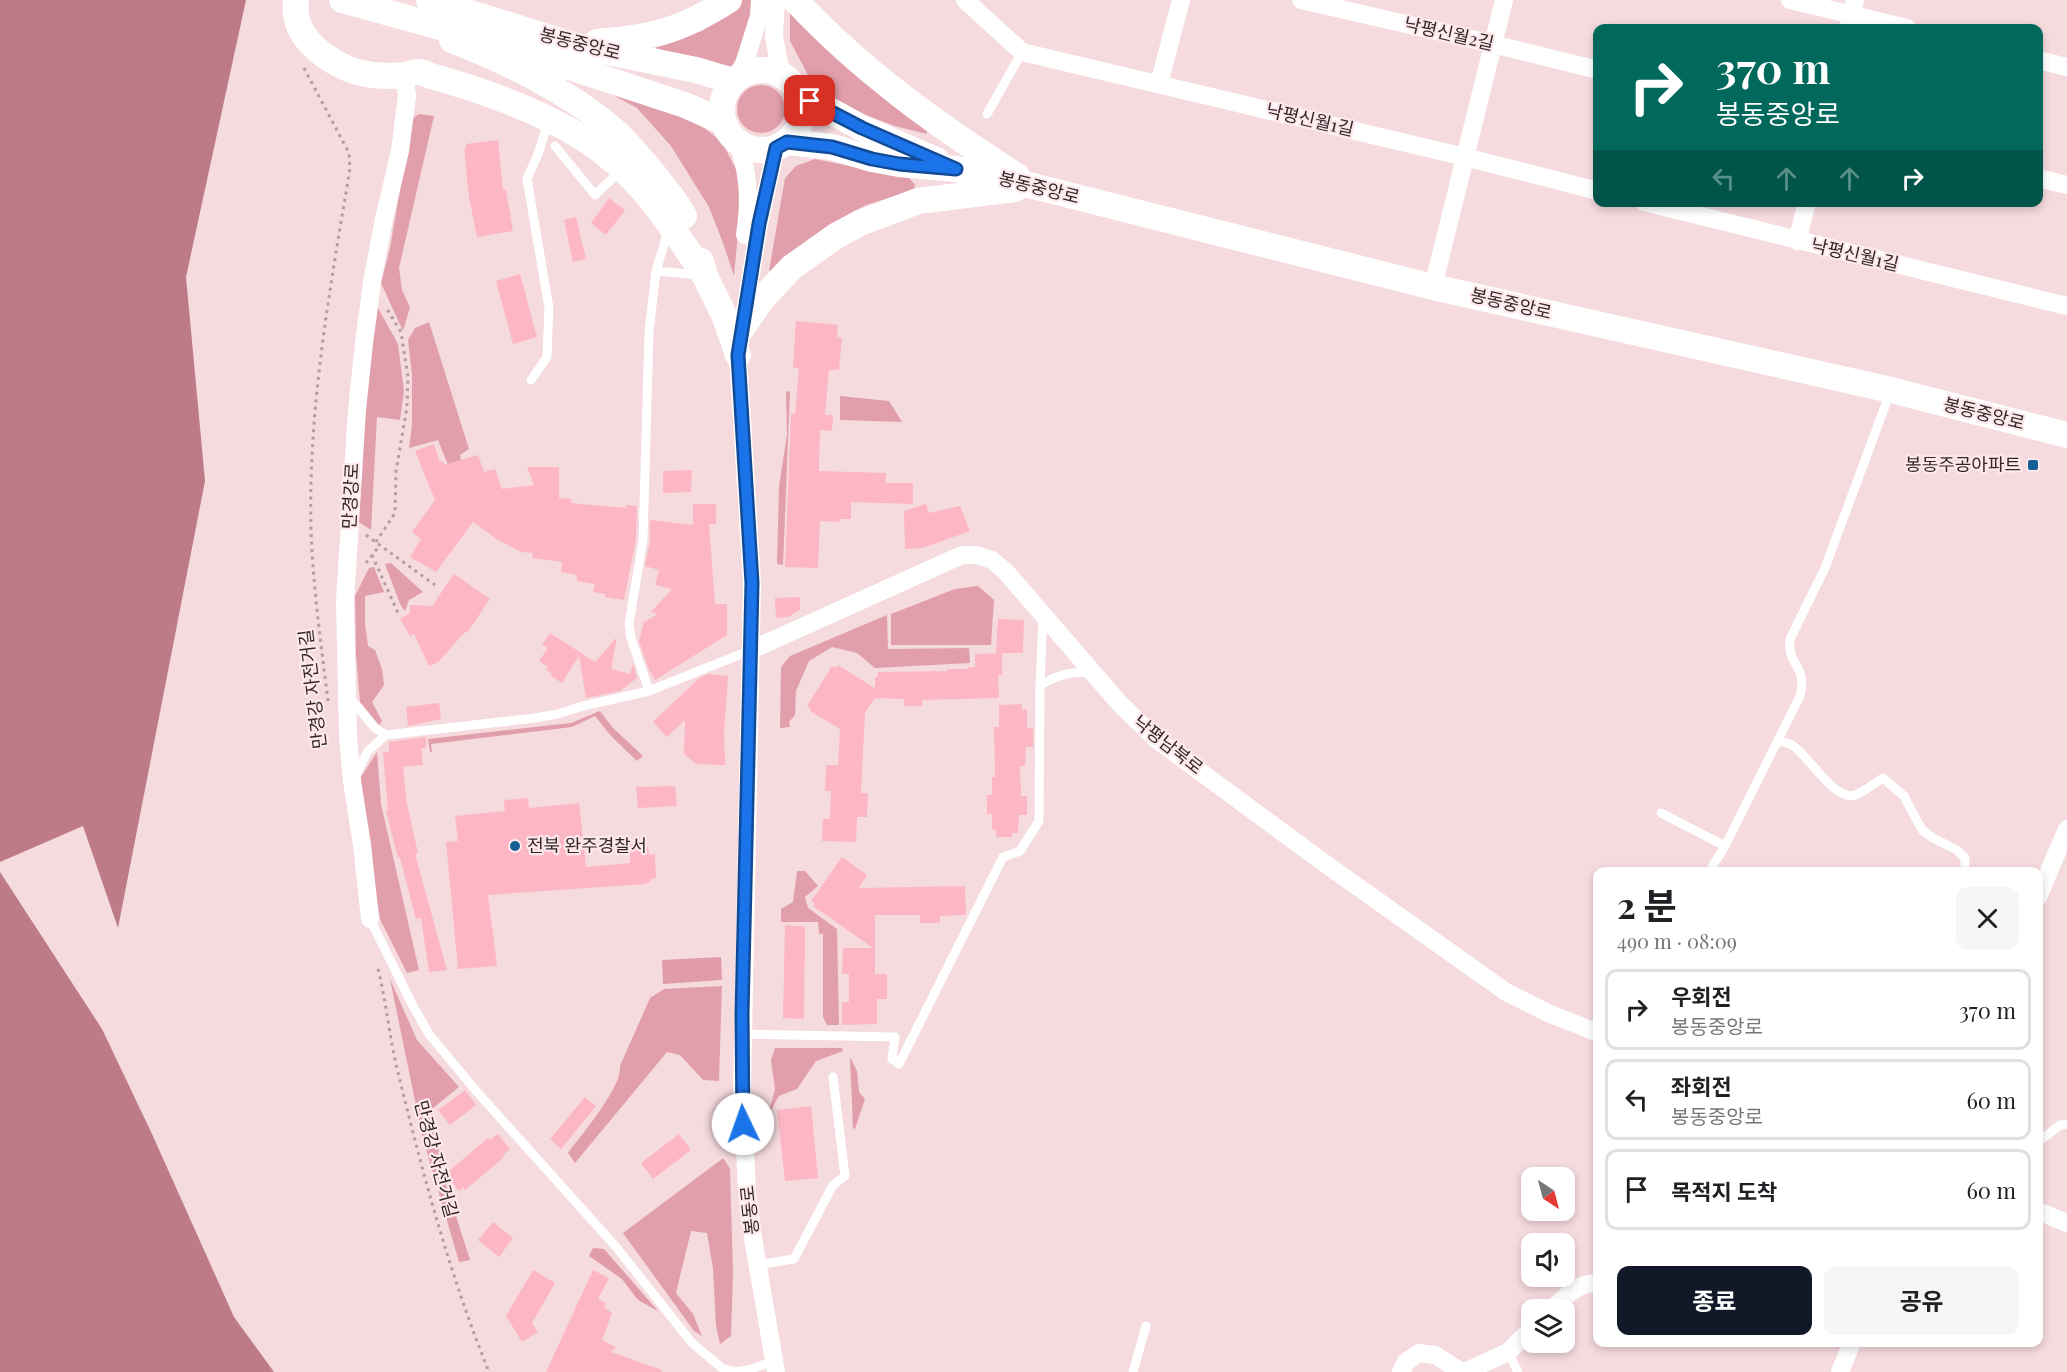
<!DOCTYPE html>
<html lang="ko">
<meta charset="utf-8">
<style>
body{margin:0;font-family:"Playfair Display","Noto Sans KR",serif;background:#f6f6f6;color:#202124;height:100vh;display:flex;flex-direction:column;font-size:22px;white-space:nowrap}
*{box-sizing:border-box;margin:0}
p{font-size:20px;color:#757577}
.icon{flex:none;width:33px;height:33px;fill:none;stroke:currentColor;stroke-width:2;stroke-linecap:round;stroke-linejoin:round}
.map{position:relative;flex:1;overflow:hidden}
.side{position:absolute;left:1593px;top:867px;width:450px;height:480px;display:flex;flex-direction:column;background:#fff;border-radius:12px;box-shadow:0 3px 9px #0003}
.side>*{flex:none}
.hud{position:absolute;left:1593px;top:24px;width:450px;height:183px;border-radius:12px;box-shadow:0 3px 9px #0003;background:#00695c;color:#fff;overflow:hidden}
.needle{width:39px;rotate:144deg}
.fabs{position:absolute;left:1521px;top:1167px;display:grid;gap:12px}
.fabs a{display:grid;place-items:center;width:54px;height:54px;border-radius:12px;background:#fff;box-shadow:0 3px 9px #0003;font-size:30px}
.pin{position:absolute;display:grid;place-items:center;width:51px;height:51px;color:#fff;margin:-26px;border-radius:12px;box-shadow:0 3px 9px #0006}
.me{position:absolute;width:66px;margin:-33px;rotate:357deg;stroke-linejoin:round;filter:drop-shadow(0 0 4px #0008)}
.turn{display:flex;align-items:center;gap:21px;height:126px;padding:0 24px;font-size:27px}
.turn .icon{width:78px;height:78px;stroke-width:2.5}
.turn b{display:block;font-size:42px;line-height:51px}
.lanes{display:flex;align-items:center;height:57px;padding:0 24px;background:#0003;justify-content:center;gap:30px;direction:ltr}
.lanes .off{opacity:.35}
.round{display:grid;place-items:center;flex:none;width:63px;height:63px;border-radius:12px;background:#f6f6f6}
.head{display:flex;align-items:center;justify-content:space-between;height:102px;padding:0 24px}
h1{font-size:36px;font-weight:700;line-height:45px}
.action{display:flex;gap:12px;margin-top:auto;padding:12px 24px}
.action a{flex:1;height:69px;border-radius:12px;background:#111827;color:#fff;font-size:24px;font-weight:700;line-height:69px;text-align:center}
.action a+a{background:#f6f6f6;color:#202124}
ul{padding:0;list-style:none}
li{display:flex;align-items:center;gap:18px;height:81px;margin:0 12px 9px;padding:0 12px;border:3px solid #e0e0e0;border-radius:12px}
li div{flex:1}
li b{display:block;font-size:22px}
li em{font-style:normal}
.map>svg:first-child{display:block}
.green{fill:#e19fab}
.forest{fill:#e09ca8}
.water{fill:#bc7b87}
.building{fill:#fdb7c4}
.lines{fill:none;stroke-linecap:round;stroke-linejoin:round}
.path{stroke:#b39da1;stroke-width:3;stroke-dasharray:3 4.5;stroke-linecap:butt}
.lane{stroke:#fff;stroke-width:9}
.street{stroke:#fff;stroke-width:18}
.secondary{stroke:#fff;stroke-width:26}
.route-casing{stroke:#114b97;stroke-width:15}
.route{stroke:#1a73e8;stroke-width:10}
.poi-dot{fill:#136194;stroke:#fee8ec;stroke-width:2}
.labels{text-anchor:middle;stroke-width:4.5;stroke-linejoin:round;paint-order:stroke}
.street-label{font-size:18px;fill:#312729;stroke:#fee8ec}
.poi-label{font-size:18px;fill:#312729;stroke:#fee8ec;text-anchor:end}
</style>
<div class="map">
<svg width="2067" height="1372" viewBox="0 0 2067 1372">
<rect width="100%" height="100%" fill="#f5dade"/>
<path class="green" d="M742 0H752L754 6 736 59 730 68 657 49 655 44 659 41 702 31Z
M790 5 926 126 927 134 895 126 842 106 808 75 790 41Z
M584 79 644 99 703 127 722 142 739 175 741 200 734 276 723 243 709 207 671 146 637 108Z
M737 109a24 24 0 1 1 48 0a24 24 0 1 1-48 0Z
M419 114 434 116 399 268 402 290 410 307 403 331 381 283 390 248 412 119Z
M815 159 909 178 915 185 914 190 866 205 832 223 801 245 775 269 769 271 785 178 796 166Z
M378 308 398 344 404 391 400 420 377 417 371 530 359 522V511L364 400Z
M429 322 469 449 460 455 463 475 460 495 438 440 409 448 412 425V374L408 340 415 328Z
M786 391 790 392 783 565 777 564 779 486 787 435Z
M840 396 889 401 902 422 840 420Z
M391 563 423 592 409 600 405 611 400 604 385 564Z
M374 567 384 592 365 596V624L368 646 375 650 382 669 384 685 372 702 382 721 379 725 360 702 356 655 355 596 369 568Z
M978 586 994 600 991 645H891V614L955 589Z
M887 615 888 649 969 648 970 663 875 668 857 653 832 647 809 661 796 691 795 715 789 722 790 727 780 728 781 667 790 656Z
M600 711 612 727 643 756 637 761 611 736 595 716 572 727 431 744 432 752H430L428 739 571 723Z
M377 752 381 804 419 970 407 973 380 919 359 780Z
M797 871H805L818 886 805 897 808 908 837 929 839 1025H827L823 1017V934H819L818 922H781V909L793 902Z
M390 979 417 1040 459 1087 432 1109 443 1175 470 1260 459 1262 422 1135Z
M722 986 719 1081 703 1080 680 1055 667 1052 575 1163 568 1153C581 1135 623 1086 620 1066L650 998 664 989Z
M775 1048H842L843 1051 816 1061 797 1089 779 1096 768 1115 775 1089 771 1060Z
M850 1057 857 1071 859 1092 865 1099 855 1129 853 1128Z
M722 1159H724L730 1169 733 1273 731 1336 720 1344 716 1326 713 1269 707 1233 691 1231 676 1293 693 1314 702 1336 694 1331 623 1233Z"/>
<path class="forest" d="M721 957 722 980 663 984 662 960Z
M593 1248 604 1249 658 1311 638 1300 622 1279 589 1256Z"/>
<path class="water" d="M0 0H246L186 277 205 481 118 928 83 826 0 862Z
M0 872 102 1029 152 1134 234 1317 274 1372H0Z"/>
<path class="building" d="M498 140 503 190H506L513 231 477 237 469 197 464 149H466V144Z
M609 198 625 210 606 235 591 223Z
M576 217 586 259 573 262 564 220Z
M520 274 537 337 513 344 496 281Z
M796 321 838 325 837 337 842 338 839 370H829L825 415H833L832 431 820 430 819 471 886 473V483H913V504L851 502V519H840V522L820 521 818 568 785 567 791 414H795L799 368H793Z
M434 444 440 462 443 461 444 465 478 455 484 472 495 469 502 489 534 485 527 467H559V498L572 499 571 503 626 508V505L637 506 636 539 624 600 605 597V594L593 592 595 584 577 581V575L561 572 562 562 532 558 533 553 521 552 495 538 473 522 436 572 410 557 421 539 412 532 435 500 415 451Z
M692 470 691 492 663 493V471Z
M693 504H716V524H709L715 604H727V635L655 680 649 670 639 641 644 622 658 614 651 612 672 589 655 585 659 570 645 566 650 541V520L693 525Z
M926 504 929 513 960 506 970 531 922 548 905 549 904 511Z
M454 574 490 599 467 633 465 632 438 662 429 666 414 634 410 636 400 619 410 613V605L432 606Z
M800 597V610L788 617 776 618 775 598Z
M998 619 1024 620 1023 653H996Z
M550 633 595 662 617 637 611 669 630 674 633 664 637 678 620 691 586 698 579 656 562 683 550 675 552 673 546 670 548 667 539 661 548 648 542 645Z
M1002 653V675H998L999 698 922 700V706H904V699L875 698 865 712 861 793H868L867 817H857L856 842 822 841 823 819H830L831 791H825L826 765H838L840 729 810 711 811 709 807 706 832 666 836 668 838 665 875 688V677H878V672L947 671V669H968V667H975V654Z
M708 674 728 676 724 733 725 765 696 764 684 754 685 720 667 737 653 722 698 679Z
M439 703 441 719 408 726 406 707Z
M1022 704V710L1027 709V728H1033V747H1026L1025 766H1020L1021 796H1027V815H1019L1018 833H1012V837H996V831L992 829V814H987V795H992V777H995L994 727H999V705Z
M426 737V748H421L423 765 403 767 407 804 418 853 415 854 447 970 429 972 421 918 416 919 400 858H398L386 811H388L383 752H389V742Z
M675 786 677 806 638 808 636 787Z
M528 798 529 808 579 803 586 867 630 863 629 844 648 846 649 855 655 854 656 878 650 879V882L644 884 488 895 497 966 458 969 446 842 458 841 455 816 505 811 504 800Z
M842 857 867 875 859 888 965 886 966 915 940 916V923H920V915H875V974H887V999H877V1024L842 1025V1002H849V974H842L843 948H873L813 906 815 904 811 901Z
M785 925 805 927 804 1019 783 1018Z
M465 1090 476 1105 450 1125 438 1110Z
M585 1097 596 1106 561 1149 550 1139Z
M811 1106 818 1178 785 1181 777 1110Z
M498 1134 510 1149 503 1155 504 1157 465 1190 463 1187 459 1191 447 1176 451 1173 449 1171 488 1138 490 1140Z
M679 1134 691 1150 653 1179 641 1163Z
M493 1222 513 1238 499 1257 478 1240Z
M533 1270 555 1283 532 1323 538 1332 522 1342 506 1316Z
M593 1270 609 1278 598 1299 606 1303 604 1307 612 1313 602 1340 616 1347 611 1352 662 1370 661 1372H546Z"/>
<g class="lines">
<path class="path" d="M304 68 349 153 350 169C330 288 308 408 311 529 313 587 321 644 328 701
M366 535 435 585
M376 542 395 513 396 471 407 407 408 377 401 332 387 309
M372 555 398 613
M366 563 380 545
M378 969C386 1001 389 1033 396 1064 421 1168 449 1273 489 1372"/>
<path class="lane" d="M987 114 1022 52
M555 146 595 195 621 170
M656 271 699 275
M531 380 547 357 549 308 527 179 538 154 549 120
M1040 685C1060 674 1069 672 1092 672
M649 691 631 638 629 624 643 540 649 332 656 271 666 238V229
M350 698 375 728 386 735 535 718 558 714 583 706 649 691 751 650
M1778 741C1783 742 1788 743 1792 745 1808 755 1835 802 1855 795 1865 791 1875 783 1883 778L1904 796 1922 830 1933 838 1957 850 1965 858V872
M355 776 368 751 386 735
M1661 813 1725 846
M1709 872 1725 846 1800 696C1808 664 1787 668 1790 639L1825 568 1891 390
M370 919 413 1006 429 1034 478 1093 617 1248 692 1343 722 1368 734 1372 748 1370 774 1361
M742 1034 895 1037 892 1059 899 1064 1003 857 1020 851 1039 821 1040 685 1043 616
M2038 1142 2060 1125 2067 1124
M757 1265 794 1259 833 1185 845 1176 833 1077
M1508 1352 1518 1372
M1133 1372 1146 1326"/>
<path class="street" d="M776 0 774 36 781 74
M965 0 1022 52 1465 157 1598 191
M1301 0 1493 44 1598 70
M1790 0 1907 28
M1848 28 1855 0
M2038 60 2067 67
M741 74 759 16 760 0
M1159 84 1181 0
M738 143C749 174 750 202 745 235
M776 148 759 224 738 355 752 583 742 1089 747 1191 753 1238 776 1372
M2038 178 2067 185
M1644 202 2067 306
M1797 241 1807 202
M1433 287 1504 0
M751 650 962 555H976L992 560 1006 572 1120 704 1156 739 1320 860 1506 992 1548 1013 1598 1033
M2038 897 2067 829
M370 919 362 845 352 781 348 737 345 601 357 410 364 343 372 282 384 219 400 151 407 96 404 75
M2038 1211 2067 1223
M1551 1310C1566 1296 1576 1283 1598 1283
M1401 1372 1406 1362 1419 1353 1435 1355 1462 1372
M1465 1372 1508 1352 1532 1328
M1840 1372 1852 1342"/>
<path class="secondary" d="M296 0C296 4 295 9 296 14 300 47 343 72 373 75 383 76 395 76 405 75 409 74 414 72 418 72 422 72 427 74 431 76 485 91 539 110 586 140 642 177 668 222 705 276
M342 0 484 39 685 105 723 122
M429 0 573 45 696 70 733 81
M795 0C860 70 937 125 1017 176
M452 40C504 60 567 91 610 127 628 142 642 160 657 178 666 190 677 202 684 216
M597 42C655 37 680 31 729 0
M722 110a40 40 0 1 1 80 0a40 40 0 1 1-80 0Z
M800 94 862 128 936 160
M787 142 832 147 872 159 899 164 956 169 1033 186 1433 287 1891 390 2067 435
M701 261 705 276 725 317 738 355
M742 328 762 299 792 267 836 236 860 223 918 201 1015 189"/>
</g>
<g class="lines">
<g class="route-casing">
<path id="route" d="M743 1124 742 1014 752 583 738 355 759 224 776 148 787 142 832 147 872 159 899 164 956 169 862 128 810 101"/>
</g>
<use href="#route" class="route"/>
</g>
<g class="poi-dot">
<rect x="2027" y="459" width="12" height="12" rx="3"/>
<circle cx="515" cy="846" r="6"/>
</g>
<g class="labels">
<g class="street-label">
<text transform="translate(1449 34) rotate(13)" y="6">낙평신월2길</text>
<text transform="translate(580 44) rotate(14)" y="6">봉동중앙로</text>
<text transform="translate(1310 120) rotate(13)" y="6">낙평신월1길</text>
<text transform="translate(1039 188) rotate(14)" y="6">봉동중앙로</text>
<text transform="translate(1855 255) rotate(13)" y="6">낙평신월1길</text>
<text transform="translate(1511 304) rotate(13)" y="6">봉동중앙로</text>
<text transform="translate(1984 414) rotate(14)" y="6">봉동중앙로</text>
<text transform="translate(351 496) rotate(-87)" y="6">만경강로</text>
<text transform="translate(313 689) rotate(-97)" y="6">만경강 자전거길</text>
<text transform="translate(1168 745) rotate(38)" y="6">낙평남북로</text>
<text transform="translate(436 1159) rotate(75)" y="6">만경강 자전거길</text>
<text transform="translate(750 1210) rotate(-96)" y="6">봉동로</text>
</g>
<g class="poi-label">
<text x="2021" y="471">봉동주공아파트</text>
<text x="527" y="852" text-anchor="start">전북 완주경찰서</text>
</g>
</g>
</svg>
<div class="fabs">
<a><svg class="needle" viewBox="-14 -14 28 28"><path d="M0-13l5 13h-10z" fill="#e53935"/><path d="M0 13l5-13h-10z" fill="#757577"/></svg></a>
<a><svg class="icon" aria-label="sound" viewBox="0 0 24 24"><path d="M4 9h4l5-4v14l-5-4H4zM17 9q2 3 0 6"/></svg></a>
<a><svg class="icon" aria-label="layers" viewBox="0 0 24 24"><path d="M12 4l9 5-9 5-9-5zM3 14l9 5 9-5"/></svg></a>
</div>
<div class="pin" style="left:810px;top:101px;background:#d93025"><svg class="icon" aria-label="arrive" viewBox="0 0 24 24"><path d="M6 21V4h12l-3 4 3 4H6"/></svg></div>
<svg class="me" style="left:743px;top:1124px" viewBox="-20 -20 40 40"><circle r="19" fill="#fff"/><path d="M0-13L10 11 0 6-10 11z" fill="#1a73e8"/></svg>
<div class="hud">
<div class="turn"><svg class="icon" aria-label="right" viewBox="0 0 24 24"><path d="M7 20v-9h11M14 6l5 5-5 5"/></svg><div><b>370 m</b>봉동중앙로</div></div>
<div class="lanes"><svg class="icon off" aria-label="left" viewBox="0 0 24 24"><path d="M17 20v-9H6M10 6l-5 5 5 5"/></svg><svg class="icon off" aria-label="ahead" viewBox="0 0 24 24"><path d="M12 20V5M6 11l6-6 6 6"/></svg><svg class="icon off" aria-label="ahead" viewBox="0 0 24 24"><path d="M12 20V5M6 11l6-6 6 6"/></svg><svg class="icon" aria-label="right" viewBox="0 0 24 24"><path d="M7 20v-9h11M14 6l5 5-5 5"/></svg></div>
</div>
<section class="side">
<div class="head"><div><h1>2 분</h1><p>490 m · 08:09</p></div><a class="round"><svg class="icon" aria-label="close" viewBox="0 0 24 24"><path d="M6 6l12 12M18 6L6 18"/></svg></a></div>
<ul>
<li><svg class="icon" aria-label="right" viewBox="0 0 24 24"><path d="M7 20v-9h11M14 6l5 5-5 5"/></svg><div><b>우회전</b><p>봉동중앙로</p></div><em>370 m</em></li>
<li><svg class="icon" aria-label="left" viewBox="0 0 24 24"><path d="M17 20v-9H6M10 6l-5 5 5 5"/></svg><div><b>좌회전</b><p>봉동중앙로</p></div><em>60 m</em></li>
<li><svg class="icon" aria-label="arrive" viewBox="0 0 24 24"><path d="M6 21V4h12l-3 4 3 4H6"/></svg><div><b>목적지 도착</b></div><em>60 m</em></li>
</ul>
<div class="action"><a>종료</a><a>공유</a></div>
</section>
</div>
